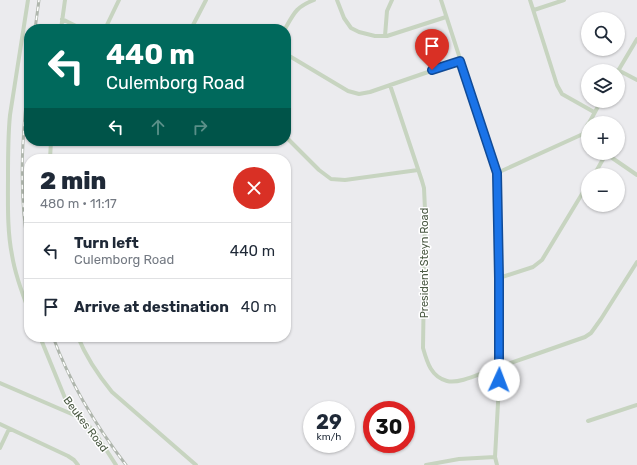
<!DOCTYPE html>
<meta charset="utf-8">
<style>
body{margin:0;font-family:Rubik,sans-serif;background:#f6f6f7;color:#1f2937;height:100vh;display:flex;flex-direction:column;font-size:15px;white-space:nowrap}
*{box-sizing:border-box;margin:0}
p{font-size:13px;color:#747a83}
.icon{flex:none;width:22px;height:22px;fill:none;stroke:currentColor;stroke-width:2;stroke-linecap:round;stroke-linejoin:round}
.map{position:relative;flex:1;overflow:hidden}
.panel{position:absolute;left:24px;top:154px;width:267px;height:188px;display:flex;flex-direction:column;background:#fff;border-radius:16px;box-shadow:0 1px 3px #0004}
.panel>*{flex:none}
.hud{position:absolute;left:24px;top:24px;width:267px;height:122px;border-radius:16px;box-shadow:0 1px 3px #0004;background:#00695c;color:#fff;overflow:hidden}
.buttons{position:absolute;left:581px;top:12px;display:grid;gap:8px}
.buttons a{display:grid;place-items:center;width:44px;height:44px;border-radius:50%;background:#fff;box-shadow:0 1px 3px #0004;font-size:20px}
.speed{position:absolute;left:303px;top:401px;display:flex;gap:8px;font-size:20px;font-weight:700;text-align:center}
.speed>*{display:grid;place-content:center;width:52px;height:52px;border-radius:50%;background:#fff;box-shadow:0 1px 3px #0004;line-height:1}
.speed small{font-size:10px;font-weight:400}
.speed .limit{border:6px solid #d22;background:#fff;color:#111}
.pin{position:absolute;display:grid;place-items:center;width:34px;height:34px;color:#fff;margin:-41px -17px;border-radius:50% 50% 50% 0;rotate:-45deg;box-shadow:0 0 4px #0007}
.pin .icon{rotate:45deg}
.me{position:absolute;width:44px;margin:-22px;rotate:2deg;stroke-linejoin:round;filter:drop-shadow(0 0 3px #0008)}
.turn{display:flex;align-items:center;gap:14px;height:84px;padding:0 16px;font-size:18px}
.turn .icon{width:52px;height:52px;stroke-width:2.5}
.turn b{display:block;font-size:28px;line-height:34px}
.lanes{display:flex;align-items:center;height:38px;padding:0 16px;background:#0003;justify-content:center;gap:20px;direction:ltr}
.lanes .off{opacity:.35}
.round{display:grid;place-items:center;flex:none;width:42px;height:42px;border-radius:21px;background:#f6f6f7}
.overview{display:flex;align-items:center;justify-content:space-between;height:68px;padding:0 16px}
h1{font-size:24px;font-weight:800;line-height:30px}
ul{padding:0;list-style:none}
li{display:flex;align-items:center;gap:12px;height:56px;padding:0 16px;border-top:1px solid #e0e1e3}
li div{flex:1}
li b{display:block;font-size:15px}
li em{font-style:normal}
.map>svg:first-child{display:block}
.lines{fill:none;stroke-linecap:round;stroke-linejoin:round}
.minor{stroke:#c7d4c0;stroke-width:4}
.rail-casing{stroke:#afb6ad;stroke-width:3}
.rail{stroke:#fff;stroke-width:1.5;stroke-dasharray:4.5;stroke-linecap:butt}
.route-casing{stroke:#114b97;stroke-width:10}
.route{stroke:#1a73e8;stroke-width:7}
.labels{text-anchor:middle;stroke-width:3;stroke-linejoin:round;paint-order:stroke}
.street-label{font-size:11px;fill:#4a5943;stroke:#fff}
</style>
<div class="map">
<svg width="637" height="465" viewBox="0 0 637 465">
<rect width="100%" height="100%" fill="#ebebee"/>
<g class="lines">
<path class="minor" d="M28 0 10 115C8 135 8 155 8 176 8 202 7 230 12 255 15 274 22 293 29 311
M337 0 344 18 351 28 359 32 375 36H387L446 17
M441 0 497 173 499 278 500 367 495 457 497 465
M530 0 557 85 562 94 594 112
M534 10 564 0
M62 19 82 29
M61 29 65 0
M105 29 119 0
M191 29 206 0
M285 29C294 13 296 7 314 0
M385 36 387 11 392 0
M286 54 348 91 359 94 370 92 460 61
M618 70 637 80
M618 71 637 39
M390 85 422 181 424 188 425 210 423 348C427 362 431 377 447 381 458 384 477 375 488 371 520 360 553 348 585 337L591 333 601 319 637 262
M589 123 601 101
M583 134 588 140
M286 137 319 170 331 179 345 180 418 170
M605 153 637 175
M50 159 51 141
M497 173 583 134 588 124
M594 175 606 154
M499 278 533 267 542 260 588 184
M40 337 65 398 96 434 116 465
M78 337C86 357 99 376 112 392L196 465
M0 383 81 418
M588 421 637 405
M0 424 68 456 74 460 78 465
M0 448 9 429
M426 465 459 459 495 457"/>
<g class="rail-casing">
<path id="rail" d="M35 29 39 0
M29 77C22 135 18 194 29 251
M53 337C70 383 96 426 126 465"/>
</g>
<use href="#rail" class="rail"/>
</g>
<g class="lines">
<g class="route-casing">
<path id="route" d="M432 70 460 61 497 173 499 278V380"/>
</g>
<use href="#route" class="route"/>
</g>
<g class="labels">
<g class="street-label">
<text transform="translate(424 263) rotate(-90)" y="4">President Steyn Road</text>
<text transform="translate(86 424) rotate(53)" y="4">Beukes Road</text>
</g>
</g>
</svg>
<div class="buttons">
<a><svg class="icon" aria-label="search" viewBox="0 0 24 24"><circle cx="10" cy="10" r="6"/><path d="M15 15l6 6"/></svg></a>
<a><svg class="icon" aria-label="layers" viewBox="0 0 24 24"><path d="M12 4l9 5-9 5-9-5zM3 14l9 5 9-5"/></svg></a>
<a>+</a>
<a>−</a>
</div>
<div class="speed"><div>29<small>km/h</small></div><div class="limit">30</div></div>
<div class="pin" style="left:432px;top:70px;background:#d93025"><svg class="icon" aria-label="arrive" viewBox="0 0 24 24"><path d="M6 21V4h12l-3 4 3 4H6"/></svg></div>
<svg class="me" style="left:499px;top:380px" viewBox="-20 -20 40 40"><circle r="19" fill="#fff"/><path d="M0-13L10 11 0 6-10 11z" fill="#1a73e8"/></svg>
<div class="hud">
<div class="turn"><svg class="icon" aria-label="left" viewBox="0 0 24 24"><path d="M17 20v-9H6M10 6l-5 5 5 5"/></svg><div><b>440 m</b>Culemborg Road</div></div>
<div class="lanes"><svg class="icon" aria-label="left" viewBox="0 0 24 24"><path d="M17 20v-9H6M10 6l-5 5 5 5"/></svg><svg class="icon off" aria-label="ahead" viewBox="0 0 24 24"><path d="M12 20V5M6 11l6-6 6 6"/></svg><svg class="icon off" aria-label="right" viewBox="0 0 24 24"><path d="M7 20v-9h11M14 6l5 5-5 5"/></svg></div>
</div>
<section class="panel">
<div class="overview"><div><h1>2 min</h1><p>480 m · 11:17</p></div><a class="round" style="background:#d93025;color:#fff"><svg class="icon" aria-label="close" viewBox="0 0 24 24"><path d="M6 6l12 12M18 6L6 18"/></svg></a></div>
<ul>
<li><svg class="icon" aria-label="left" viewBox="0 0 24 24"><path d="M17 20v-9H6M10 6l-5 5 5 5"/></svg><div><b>Turn left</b><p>Culemborg Road</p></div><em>440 m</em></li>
<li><svg class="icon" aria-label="arrive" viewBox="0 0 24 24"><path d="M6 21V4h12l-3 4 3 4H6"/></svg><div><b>Arrive at destination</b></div><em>40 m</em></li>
</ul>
</section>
</div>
